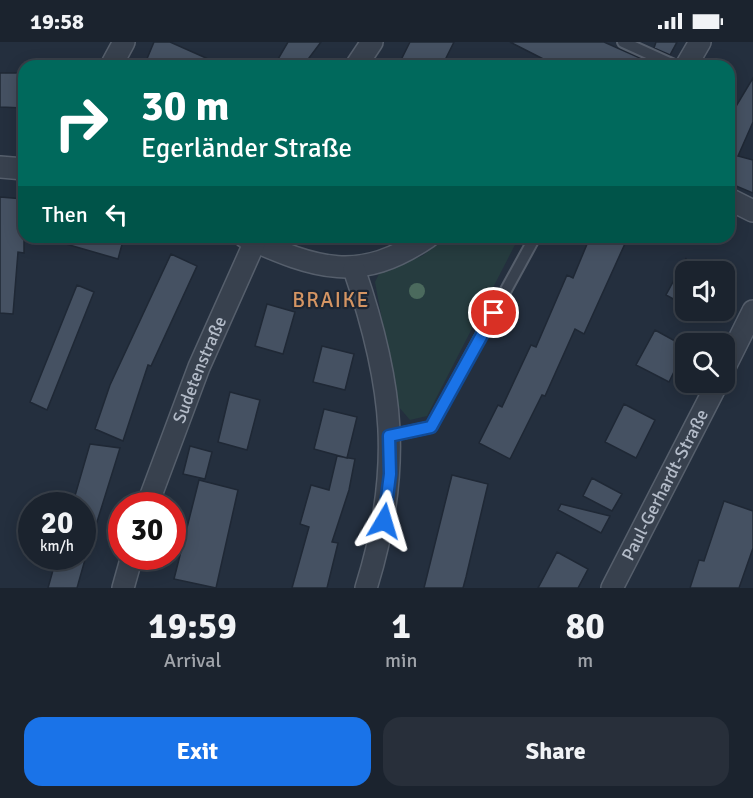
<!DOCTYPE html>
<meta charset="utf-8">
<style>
body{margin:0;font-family:Signika,sans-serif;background:#282f3a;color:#f1f3f6;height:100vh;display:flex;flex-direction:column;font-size:22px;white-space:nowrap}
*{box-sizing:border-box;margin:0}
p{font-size:20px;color:#a0a4aa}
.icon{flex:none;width:33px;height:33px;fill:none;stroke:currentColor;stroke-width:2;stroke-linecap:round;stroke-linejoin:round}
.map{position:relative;height:546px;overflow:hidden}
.drawer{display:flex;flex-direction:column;background:#1b232e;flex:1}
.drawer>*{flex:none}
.hud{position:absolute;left:18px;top:18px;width:717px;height:183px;border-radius:18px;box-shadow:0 3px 15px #0003,0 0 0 2px #39404a;background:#00695c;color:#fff;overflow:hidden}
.tools{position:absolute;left:675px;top:219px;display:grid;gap:12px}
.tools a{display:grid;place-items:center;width:60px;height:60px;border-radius:12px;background:#1b232e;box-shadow:0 3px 15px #0003,0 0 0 2px #39404a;font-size:30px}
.speed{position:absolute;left:18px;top:450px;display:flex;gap:12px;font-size:30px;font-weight:700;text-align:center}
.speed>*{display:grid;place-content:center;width:78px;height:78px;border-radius:50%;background:#1b232e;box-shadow:0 3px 15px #0003,0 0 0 2px #39404a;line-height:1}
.speed small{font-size:15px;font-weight:400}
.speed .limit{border:9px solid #d22;background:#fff;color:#111}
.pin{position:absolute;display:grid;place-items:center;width:51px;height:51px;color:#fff;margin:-26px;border:3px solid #fff;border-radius:50%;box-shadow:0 2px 6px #0007}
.me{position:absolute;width:66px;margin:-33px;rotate:7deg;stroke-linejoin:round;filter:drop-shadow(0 0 4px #0008)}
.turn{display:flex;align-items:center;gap:21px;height:126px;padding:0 24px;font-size:27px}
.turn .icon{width:78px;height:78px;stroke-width:2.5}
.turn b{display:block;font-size:42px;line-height:51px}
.then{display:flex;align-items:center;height:57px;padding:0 24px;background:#0003;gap:12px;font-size:22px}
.eta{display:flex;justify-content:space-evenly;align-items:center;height:102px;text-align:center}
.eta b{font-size:36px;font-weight:700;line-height:42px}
.cta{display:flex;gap:12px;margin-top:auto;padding:12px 24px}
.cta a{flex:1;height:69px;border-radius:18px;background:#1a73e8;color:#fff;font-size:24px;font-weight:700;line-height:69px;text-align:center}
.cta a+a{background:#282f3a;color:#f1f3f6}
.status{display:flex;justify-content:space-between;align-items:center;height:42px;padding:0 30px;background:#1b232e;direction:ltr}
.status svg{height:16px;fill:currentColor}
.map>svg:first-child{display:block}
.green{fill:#263c3f}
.building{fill:#455162;stroke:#1f2835;stroke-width:1.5}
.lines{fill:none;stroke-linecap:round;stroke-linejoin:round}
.lane-casing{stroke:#565f6c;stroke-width:14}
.street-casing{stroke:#565f6c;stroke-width:24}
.lane{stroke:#38414e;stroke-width:10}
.street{stroke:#38414e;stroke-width:21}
.tree{fill:#4b6a5d}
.route-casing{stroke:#114b97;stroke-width:15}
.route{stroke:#1a73e8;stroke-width:10}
.labels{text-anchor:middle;stroke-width:4.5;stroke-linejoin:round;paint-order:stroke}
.street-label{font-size:18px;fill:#b4bcc9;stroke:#1d2633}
.quarter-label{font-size:21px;letter-spacing:1.5px;fill:#d59563;stroke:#1d2633}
</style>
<div class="status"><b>19:58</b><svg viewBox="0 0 49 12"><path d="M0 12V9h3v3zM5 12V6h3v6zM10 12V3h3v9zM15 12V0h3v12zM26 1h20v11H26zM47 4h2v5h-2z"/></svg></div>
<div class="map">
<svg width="753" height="546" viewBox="0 0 753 546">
<rect width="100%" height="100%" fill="#242f3e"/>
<path class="green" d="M447 195H519L427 374 410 378 398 364 375 240 380 230 422 214Z"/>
<path class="building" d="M154 0H170L224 24H144Z
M288 0H321L303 24H274Z
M410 0H454L442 24H398Z
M510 0H604L658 24H557Z
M656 0H677L670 13 654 6Z
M0 31H24V66L0 65Z
M753 36V80L738 114 753 118V151L729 141V76Z
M0 155 24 157V211L18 210 13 272 0 271Z
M59 195H124L118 217 59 200Z
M590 195H628L584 292 575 287 545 354 542 353 510 417 479 401 498 363 502 365 531 303 536 305 567 233 573 236Z
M171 212 197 224 151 324 148 323 123 399 95 387 110 343Z
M686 216V264L666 253Z
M77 243 94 250 47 368 30 360Z
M267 262 295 270 283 312 255 304Z
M655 288 686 305 669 340 636 323Z
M322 304 354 312 345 348 313 340Z
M230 350 260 358 247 408 218 400Z
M624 362 655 378 636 416 605 400Z
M324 367 357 375 347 416 314 407Z
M90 402 120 406 87 512 82 511V464H72Z
M190 404 212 410 205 437 183 432Z
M337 414 355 417 349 448 332 500 338 501 327 546H292L309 485 300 482 311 443 329 448Z
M452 433 488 442 466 535 463 546H424Z
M592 436 622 452 612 469 583 454Z
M199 438 238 448 216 546 174 537Z
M724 459 753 469V506L739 546H690L699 518 704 519Z
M561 462 610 474 601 491 558 468Z
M557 510 588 527 578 546H538Z
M57 514H86L77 546H48Z"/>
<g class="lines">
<g class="lane-casing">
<path id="lane" d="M623 0 676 24
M389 394 431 385 535 195"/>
</g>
<g class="street-casing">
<g id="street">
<path d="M111 24 124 0"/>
<path d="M356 24 372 0"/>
<path d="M686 24 700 0"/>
<path d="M0 125 24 127"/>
<path d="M729 157 753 169"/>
<path d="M245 195C317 227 359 242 428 195"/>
<path d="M354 227C394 343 403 428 366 546"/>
<path d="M724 327 753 269"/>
<path id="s1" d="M147 464 199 325 257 195"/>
<path d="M123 546 132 514"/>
<path id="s2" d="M612 546 718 340"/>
</g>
</g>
<use href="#lane" class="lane"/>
<use href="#street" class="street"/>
</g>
<circle class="tree" cx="417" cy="249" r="8"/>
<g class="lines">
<g class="route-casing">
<path id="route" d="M384 479 390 432 389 394 431 385 494 271"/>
</g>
<use href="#route" class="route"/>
</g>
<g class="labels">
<g class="street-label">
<text dy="6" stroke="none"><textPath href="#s1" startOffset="146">Sudetenstraße</textPath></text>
<text dy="6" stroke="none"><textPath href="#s2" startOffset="116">Paul-Gerhardt-Straße</textPath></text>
</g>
<g class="quarter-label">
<text x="331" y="265">BRAIKE</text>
</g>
</g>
</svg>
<div class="tools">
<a><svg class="icon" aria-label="sound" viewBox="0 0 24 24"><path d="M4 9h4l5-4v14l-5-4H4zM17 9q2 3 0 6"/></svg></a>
<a><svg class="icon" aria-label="search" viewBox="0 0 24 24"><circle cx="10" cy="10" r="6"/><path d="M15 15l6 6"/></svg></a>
</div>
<div class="speed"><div>20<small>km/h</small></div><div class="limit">30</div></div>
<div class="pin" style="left:494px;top:271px;background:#d93025"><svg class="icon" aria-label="arrive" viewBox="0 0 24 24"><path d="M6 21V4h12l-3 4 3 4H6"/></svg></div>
<svg class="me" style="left:384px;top:479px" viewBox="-20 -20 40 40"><path d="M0-17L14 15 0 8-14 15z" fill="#1a73e8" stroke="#fff" stroke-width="4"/></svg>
<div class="hud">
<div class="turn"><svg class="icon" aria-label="right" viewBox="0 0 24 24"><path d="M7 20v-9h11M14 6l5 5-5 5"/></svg><div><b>30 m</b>Egerländer Straße</div></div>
<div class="then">Then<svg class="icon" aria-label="left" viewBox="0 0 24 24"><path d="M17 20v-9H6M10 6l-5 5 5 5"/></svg></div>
</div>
</div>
<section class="drawer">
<div class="eta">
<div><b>19:59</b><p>Arrival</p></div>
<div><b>1</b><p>min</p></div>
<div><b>80</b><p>m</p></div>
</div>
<div class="cta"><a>Exit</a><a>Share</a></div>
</section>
